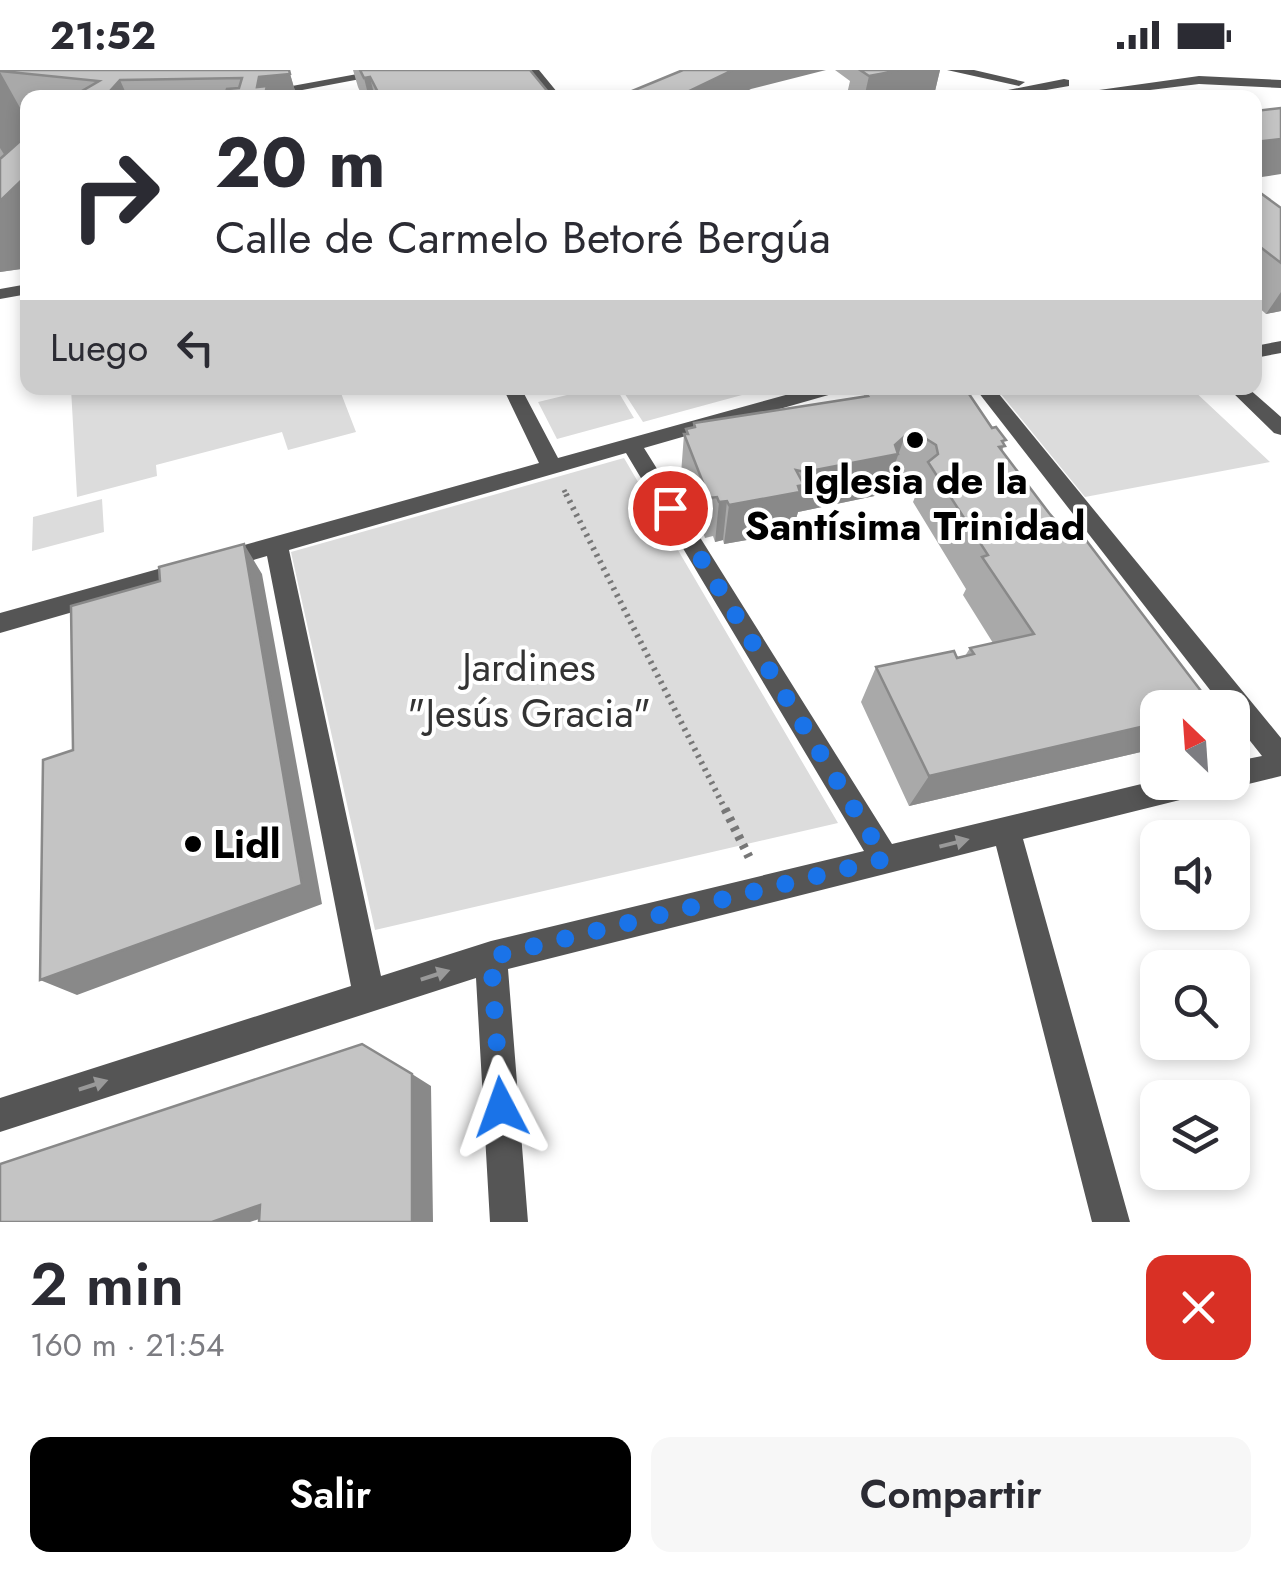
<!DOCTYPE html>
<html lang="es">
<meta charset="utf-8">
<style>
body{margin:0;font-family:Jost,sans-serif;background:#f7f7f7;color:#2b2b33;height:100vh;display:flex;flex-direction:column;font-size:38px;white-space:nowrap}
*{box-sizing:border-box;margin:0}
p{font-size:32px;color:#7c7c81}
.icon{flex:none;width:55px;height:55px;fill:none;stroke:currentColor;stroke-width:2;stroke-linecap:round;stroke-linejoin:round}
.map{position:relative;height:1152px;overflow:hidden}
.sheet{display:flex;flex-direction:column;background:#fff;flex:1}
.sheet>*{flex:none}
.guide{position:absolute;left:20px;top:20px;width:1242px;height:305px;border-radius:20px;box-shadow:0 5px 15px #0003;background:#fff;color:#2b2b33;overflow:hidden}
.needle{width:65px;rotate:335deg}
.buttons{position:absolute;left:1140px;top:620px;display:grid;gap:20px}
.buttons a{display:grid;place-items:center;width:110px;height:110px;border-radius:20px;background:#fff;box-shadow:0 5px 15px #0003;font-size:50px}
.pin{position:absolute;display:grid;place-items:center;width:85px;height:85px;color:#fff;margin:-42px;border:5px solid #fff;border-radius:50%;box-shadow:0 2px 10px #0007}
.me{position:absolute;width:110px;margin:-55px;rotate:356deg;stroke-linejoin:round;filter:drop-shadow(0 0 8px #0008)}
.turn{display:flex;align-items:center;gap:35px;height:210px;padding:0 30px;font-size:45px}
.turn .icon{width:130px;height:130px;stroke-width:2.5}
.turn b{display:block;font-size:70px;line-height:85px}
.then{display:flex;align-items:center;height:95px;padding:0 30px;background:#0003;gap:20px;font-size:38px}
.round{display:grid;place-items:center;flex:none;width:105px;height:105px;border-radius:20px;background:#f7f7f7}
.summary{display:flex;align-items:center;justify-content:space-between;height:170px;padding:0 30px}
h1{font-size:60px;font-weight:600;line-height:75px}
.action{display:flex;gap:20px;margin-top:auto;padding:20px 30px}
.action a{flex:1;height:115px;border-radius:20px;background:#000;color:#fff;font-size:40px;font-weight:600;line-height:115px;text-align:center}
.action a+a{background:#f7f7f7;color:#2b2b33}
.status{display:flex;justify-content:space-between;align-items:center;height:70px;padding:0 50px;background:#fff;direction:ltr}
.status svg{height:28px;fill:currentColor}
.map>svg:first-child{display:block}
.green{fill:#dcdcdc}
.lines{fill:none;stroke-linecap:round;stroke-linejoin:round}
.path-far2{stroke:#777;stroke-width:5;stroke-dasharray:2.5 4;stroke-linecap:butt}
.path-far1{stroke:#777;stroke-width:6;stroke-dasharray:2.5 5;stroke-linecap:butt}
.path{stroke:#777;stroke-width:9;stroke-dasharray:4 6;stroke-linecap:butt}
.minor{fill:#555;fill-rule:evenodd}
.wall{fill:#a9a9a9}
.shaded-wall{fill:#898989}
.building{fill:#c4c4c4;stroke:#898989;stroke-width:2.5}
.oneway{fill:#999}
.route{stroke:#1a73e8;stroke-width:18;stroke-dasharray:0 32.4}
.poi-dot{fill:#000;stroke:#fff;stroke-width:4}
.labels{text-anchor:middle;stroke-width:8;stroke-linejoin:round;paint-order:stroke}
.poi-label{font-size:40px;font-weight:bold;fill:#000;stroke:#fff}
.park-label{font-size:40px;fill:#333;stroke:#fff}
</style>
<div class="status"><b>21:52</b><svg viewBox="0 0 49 12"><path d="M0 12V9h3v3zM5 12V6h3v6zM10 12V3h3v9zM15 12V0h3v12zM26 1h20v11H26zM47 4h2v5h-2z"/></svg></div>
<div class="map">
<svg width="1281" height="1152" viewBox="0 0 1281 1152">
<rect width="100%" height="100%" fill="#fff"/>
<path class="green" d="M71 318H339L356 362 288 380 282 362 156 395 157 406 77 427Z
M596 318H616L634 348 557 369 538 332Z
M621 318H768L643 352Z
M996 318H1191L1270 392 1085 427Z
M624 388 838 753 375 860 291 482Z
M102 429 104 462 32 481 33 447Z"/>
<g class="lines">
<path class="path-far2" d="M564 420 567 426"/>
<path class="path-far1" d="M566 424 726 741"/>
<path class="path" d="M725 739 749 787"/>
<path class="minor" d="M379 0H408L260 28H227Z
M526 0H539L562 28H548Z
M947 0H974L1025 12 1019 16Z
M1199 6 1281 10V18L1199 14 1085 28H1042Z
M1064 9 1069 10V16L1001 28H968Z
M28 214V224L0 229V219Z
M1281 271V283L1255 288V276Z
M503 318H521L558 388 811 318H841L839 322 644 378 892 774 1158 710 1214 712 1210 721 1200 725 1023 769 1130 1152H1092L996 776 508 899 528 1152H490L476 908 0 1062V1028L351 916 267 486 0 563V543L539 393ZM626 383 864 781 491 871 381 906 289 480Z
M975 318H994L1281 668V706L1232 718 1222 714 1232 712V692L1262 686 1232 648V638H1224Z
M1228 318H1248L1281 347V365L1274 363Z"/>
</g>
<path class="wall" d="M0 0H289L297 28H28V198L0 202Z
M353 0H530L553 28H363L358 17Z
M835 0H940L935 21 903 28H852L847 24 850 11Z
M1255 119 1281 138V241L1266 244 1255 234Z
M865 322 886 323 992 358 1004 375 1002 382 1158 638V678L909 736 861 632 876 597 957 588 965 586 970 578 993 573 963 525 966 519 913 432 920 415 905 406H891L884 424 798 442 792 462 724 474 723 470 715 472 713 466 705 468 681 404 684 364H686V359L693 358 694 353 864 326Z"/>
<path class="shaded-wall" d="M733 0H826L751 19 734 28H675Z
M901 0H940L935 21 903 28H864L869 6Z
M0 2 28 52V66L10 79 13 85 7 89 0 78Z
M290 4 297 28H260L257 17 259 7Z
M370 7 375 28H369L364 8Z
M120 10 128 28H112L111 20Z
M1281 69V104L1255 108V72Z
M26 106 28 110V198L0 202V131Z
M1281 222V241L1266 244Z
M905 366 884 424 798 442 792 462 724 474 729 435 802 416 805 402 895 375Z
M727 431 723 470 715 472 719 432Z
M244 474 262 504 322 834 77 925 40 910Z
M1158 653V678L909 736 929 706Z
M412 1004 431 1016 433 1152H412Z
M260 1135 294 1137 250 1152H212Z"/>
<path class="building" d="M0 0H289L290 4 259 7 257 17 267 16 264 28H224L227 19 239 18 242 8 120 10 111 20H119L112 28H70L99 11 0 1Z
M360 0H530L553 28H381L370 7 364 8Z
M683 0H733L675 28 620 26Z
M860 0H901L869 6Z
M1281 38V69L1255 72V41Z
M28 64V106H26L0 131V89Z
M1255 119 1281 138V193L1255 173Z
M908 318H965L992 358 996 357 1006 370 1002 371 1005 376 999 377 1049 443 1068 465 1079 461 1214 638H1158V653L929 706 876 597 954 581 957 588 974 584 970 578 1034 564 982 487 988 485 928 392 938 384 936 375 920 365 905 366 895 375 898 384 805 402 796 400 804 415 798 416 800 422 729 435 727 431 719 432 717 427 709 428 684 364H688L686 359 695 357 694 353 868 326 865 322 883 319 886 323Z
M244 474 302 815 40 910 43 690 73 680 71 536 160 511 159 497Z
M362 974 412 1004V1152H259L260 1135 212 1152H0V1094Z"/>
<defs><path id="oneway-solid" d="M-6-.8H1V-3.2L6.5 0L1 3.2V.8H-6Z" transform="scale(2.5)"/></defs>
<g class="oneway">
<use href="#oneway-solid" transform="translate(954 773) rotate(-14)"/>
<use href="#oneway-solid" transform="translate(435 905) rotate(-18)"/>
<use href="#oneway-solid" transform="translate(93 1015) rotate(-18)"/>
</g>
<g class="lines">
<path class="route" d="M501 1037 491 887 885 789 670 438"/>
</g>
<g class="poi-dot">
<circle cx="915" cy="370" r="10"/>
<circle cx="193" cy="774" r="10"/>
</g>
<g class="labels">
<g class="poi-label">
<text x="915" y="424">Iglesia de la<tspan x="915" dy="46">Santísima Trinidad</tspan></text>
<text x="213" y="788" text-anchor="start">Lidl</text>
</g>
<g class="park-label">
<text x="529" y="611">Jardines<tspan x="529" dy="46">"Jesús Gracia"</tspan></text>
</g>
</g>
</svg>
<div class="buttons">
<a><svg class="needle" viewBox="-14 -14 28 28"><path d="M0-13l5 13h-10z" fill="#e53935"/><path d="M0 13l5-13h-10z" fill="#7c7c81"/></svg></a>
<a><svg class="icon" aria-label="sound" viewBox="0 0 24 24"><path d="M4 9h4l5-4v14l-5-4H4zM17 9q2 3 0 6"/></svg></a>
<a><svg class="icon" aria-label="search" viewBox="0 0 24 24"><circle cx="10" cy="10" r="6"/><path d="M15 15l6 6"/></svg></a>
<a><svg class="icon" aria-label="layers" viewBox="0 0 24 24"><path d="M12 4l9 5-9 5-9-5zM3 14l9 5 9-5"/></svg></a>
</div>
<div class="pin" style="left:670px;top:438px;background:#d93025"><svg class="icon" aria-label="arrive" viewBox="0 0 24 24"><path d="M6 21V4h12l-3 4 3 4H6"/></svg></div>
<svg class="me" style="left:501px;top:1037px" viewBox="-20 -20 40 40"><path d="M0-17L14 15 0 8-14 15z" fill="#1a73e8" stroke="#fff" stroke-width="4"/></svg>
<div class="guide">
<div class="turn"><svg class="icon" aria-label="right" viewBox="0 0 24 24"><path d="M7 20v-9h11M14 6l5 5-5 5"/></svg><div><b>20 m</b>Calle de Carmelo Betoré Bergúa</div></div>
<div class="then">Luego<svg class="icon" aria-label="left" viewBox="0 0 24 24"><path d="M17 20v-9H6M10 6l-5 5 5 5"/></svg></div>
</div>
</div>
<section class="sheet">
<div class="summary"><div><h1>2 min</h1><p>160 m · 21:54</p></div><a class="round" style="background:#d93025;color:#fff"><svg class="icon" aria-label="close" viewBox="0 0 24 24"><path d="M6 6l12 12M18 6L6 18"/></svg></a></div>
<div class="action"><a>Salir</a><a>Compartir</a></div>
</section>
